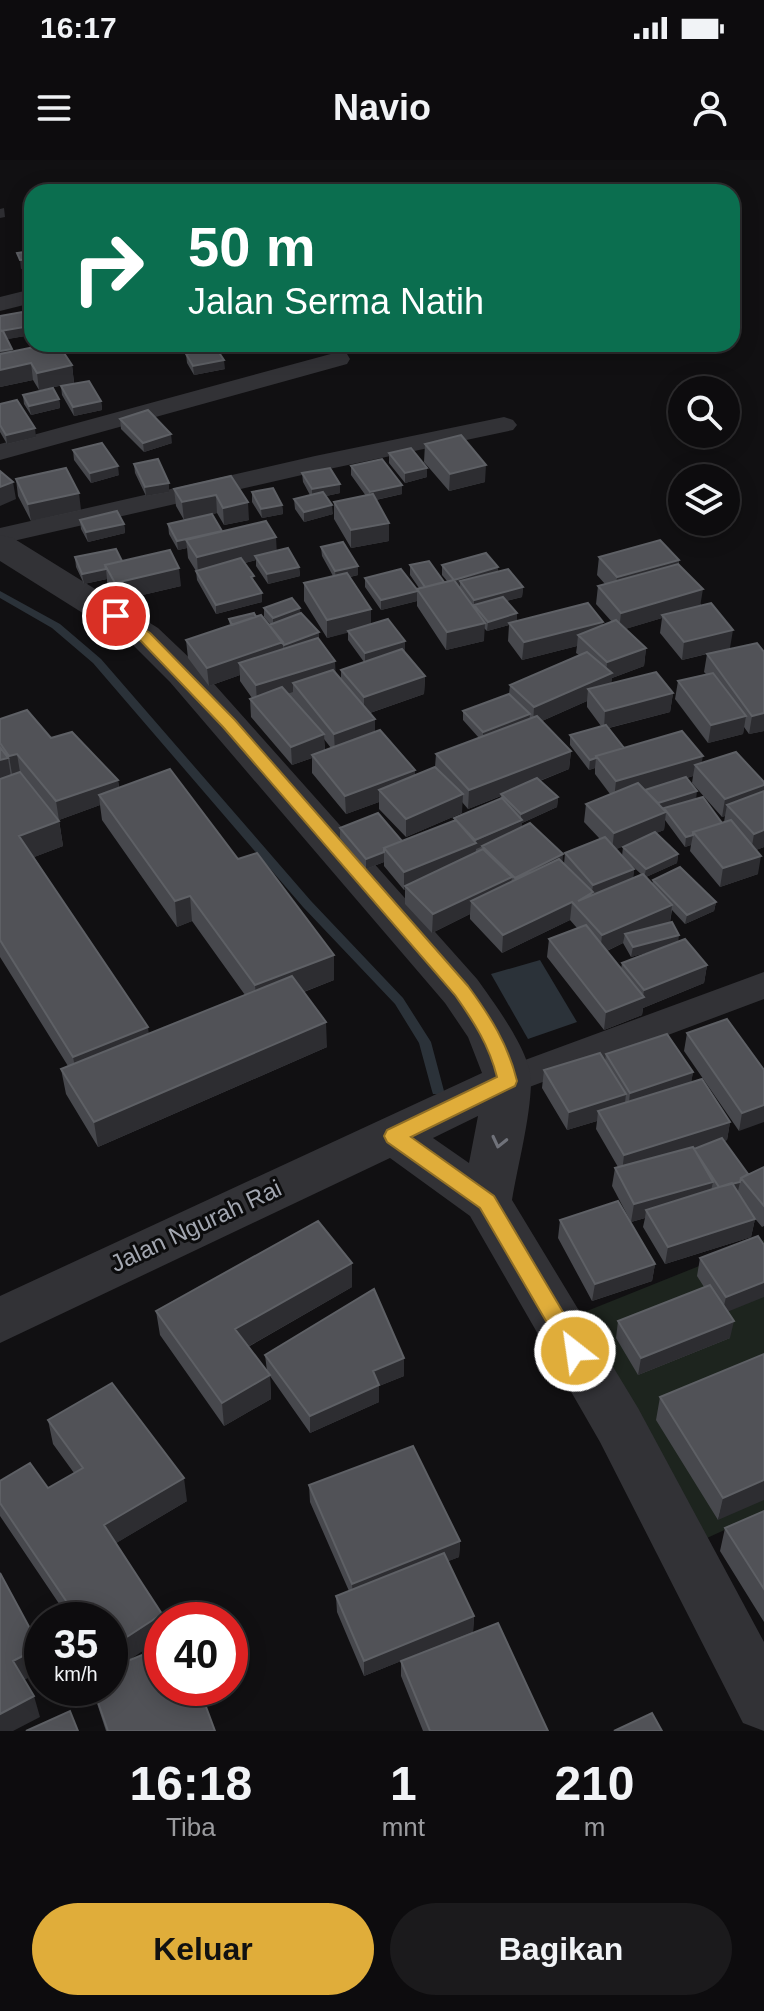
<!DOCTYPE html>
<html lang="id">
<style>
body{margin:0;font-family:Helvetica,sans-serif;background:#1b1a1c;color:#f1f3f6;height:100vh;display:flex;flex-direction:column;font-size:30px;white-space:nowrap}
*{box-sizing:border-box;margin:0}
p{font-size:26px;color:#9a9b9e}
.icon{flex:none;width:44px;height:44px;fill:none;stroke:currentColor;stroke-width:2;stroke-linecap:round;stroke-linejoin:round}
.map{position:relative;height:1571px;overflow:hidden}
.drawer{display:flex;flex-direction:column;background:#0d0c0e;flex:1}
.drawer>*{flex:none}
.top-card{position:absolute;left:24px;top:24px;width:716px;height:168px;border-radius:24px;box-shadow:0 4px 20px #0003,0 0 0 2px #2d2c2e;background:#0b6e4f;color:#fff;overflow:hidden}
.buttons{position:absolute;left:668px;top:216px;display:grid;gap:16px}
.buttons a{display:grid;place-items:center;width:72px;height:72px;border-radius:50%;background:#0d0c0e;box-shadow:0 4px 20px #0003,0 0 0 2px #2d2c2e;font-size:40px}
.speed{position:absolute;left:24px;top:1442px;display:flex;gap:16px;font-size:40px;font-weight:700;text-align:center}
.speed>*{display:grid;place-content:center;width:104px;height:104px;border-radius:50%;background:#0d0c0e;box-shadow:0 4px 20px #0003,0 0 0 2px #2d2c2e;line-height:1}
.speed small{font-size:20px;font-weight:400}
.speed .limit{border:12px solid #d22;background:#fff;color:#111}
.pin{position:absolute;display:grid;place-items:center;width:68px;height:68px;color:#fff;margin:-34px;border:4px solid #fff;border-radius:50%;box-shadow:0 2px 8px #0007}
.me{position:absolute;width:88px;margin:-44px;rotate:330deg;stroke-linejoin:round;filter:drop-shadow(0 0 6px #0008)}
.turn{display:flex;align-items:center;gap:28px;height:168px;padding:0 32px;font-size:36px}
.turn .icon{width:104px;height:104px;stroke-width:2.5}
.turn b{display:block;font-size:56px;line-height:68px}
.eta{display:flex;justify-content:space-evenly;align-items:center;height:136px;text-align:center}
.eta b{font-size:48px;font-weight:800;line-height:56px}
.action{display:flex;gap:16px;margin-top:auto;padding:16px 32px}
.action a{flex:1;height:92px;border-radius:48px;background:#e0ad3a;color:#111;font-size:32px;font-weight:800;line-height:92px;text-align:center}
.action a+a{background:#1b1a1c;color:#f1f3f6}
.status{display:flex;justify-content:space-between;align-items:center;height:56px;padding:0 40px;background:#0d0c0e;direction:ltr}
.status svg{height:22px;fill:currentColor}
header{display:flex;justify-content:space-between;align-items:center;height:104px;padding:0 32px;background:#0d0c0e;font-size:36px;font-weight:800}
.map>svg:first-child{display:block}
.green{fill:#1d241e}
.water{fill:#2b3239}
.lines{fill:none;stroke-linecap:round;stroke-linejoin:round}
.stream{fill:#2b3239;fill-rule:evenodd}
.minor{fill:#323236;fill-rule:evenodd}
.tertiary{fill:#323236;fill-rule:evenodd}
.wall{fill:#47484d;fill-rule:evenodd}
.shaded-wall{fill:#2d2d31}
.building{fill:#515257;stroke:#5e6065;stroke-width:2}
.oneway{stroke:#70727a}
.route{fill:#e0ad3a;stroke:#927026;stroke-width:2}
.labels{text-anchor:middle;stroke-width:6;stroke-linejoin:round;paint-order:stroke}
.street-label{font-size:24px;fill:#a3a7b1;stroke:#0c0c0d}
</style>
<div class="status"><b>16:17</b><svg viewBox="0 0 49 12"><path d="M0 12V9h3v3zM5 12V6h3v6zM10 12V3h3v9zM15 12V0h3v12zM26 1h20v11H26zM47 4h2v5h-2z"/></svg></div>
<header><svg class="icon" aria-label="menu" viewBox="0 0 24 24"><path d="M4 6h16M4 12h16M4 18h16"/></svg>Navio<svg class="icon" aria-label="person" viewBox="0 0 24 24"><circle cx="12" cy="8" r="4"/><path d="M4 21q1-7 8-7t8 7"/></svg></header>
<div class="map">
<svg width="764" height="1571" viewBox="0 0 764 1571">
<rect width="100%" height="100%" fill="#111012"/>
<path class="green" d="M764 1080V1352L707 1378 572 1157Z"/>
<path class="water" d="M540 800 577 862 528 879 491 814Z"/>
<g class="lines">
<path class="stream" d="M0 431 60 464 101 499 311 741 403 838 431 882 444 931 443 934H433L432 931 419 883 395 844 303 747 93 503 52 468 0 438Z"/>
<path class="minor" d="M32 129V143L0 151V137Z
M338 192 347 194 350 199 347 204 0 300V284Z
M504 257 513 260 517 265 513 270 315 312 0 384V368L315 296Z
M764 812V839L508 935 495 931 490 921 495 911Z"/>
<path class="tertiary" d="M0 375 13 378 158 468 198 506 477 819C494 843 532 893 531 923 530 960 518 1004 512 1040L638 1248 764 1482V1571L743 1563 600 1282 470 1056 390 998 0 1183V1136L482 913 468 877 445 843 170 522 132 484 0 401ZM478 956 469 1003 433 978Z"/>
</g>
<path class="wall" d="M0 156 30 166 31 175 7 179 12 192 72 205 74 223 39 230 33 220 0 227Z
M186 194 225 209 194 215 187 203Z
M61 226 101 241 102 250 74 256 62 235Z
M23 235 59 239 60 248 31 255 24 244Z
M0 244 36 277 7 284 0 272Z
M120 259 172 283 144 292 121 269Z
M425 284 485 322 449 331 424 302Z
M73 290 119 315 91 323 74 300Z
M389 293 427 317 405 323 389 303Z
M134 304 169 323V332L146 336 135 313Z
M351 306 402 334 376 340 389 363V381L351 388 334 359V342L366 336 351 315Z
M302 313 340 324V333L326 336 333 354 304 362 295 349 294 339 310 335 303 322Z
M231 316 249 360 224 365 217 353 184 360 176 346 174 329Z
M16 319 81 350 31 361 18 336Z
M252 332 282 345 283 354 262 358 252 342Z
M80 360 124 364 125 373 88 382 81 369Z
M168 364 222 372 277 391 299 407 300 416 268 424 256 406V400L245 403 255 422 262 442 216 454 197 420 196 411 188 398 187 388 178 390 169 374Z
M321 387 358 415 350 417 371 464 405 491H403L425 516 424 534 370 553 375 572 415 610V615L435 607 436 594 479 578 463 560V551L509 534 510 525 579 495 576 493 577 486 522 500 508 481 509 465 487 471 484 468V481L446 490 417 446V441L381 450 365 427V418L417 430 419 428 410 415V405L444 422 447 421 442 415V405L498 407V411L523 427 522 437 506 441 517 453V461L603 462 602 465 612 462 596 444 598 426 605 424 597 415 599 397 679 400V404L701 445 730 488 710 493 764 492V571L749 574 744 567 743 574 708 583 675 539 678 521 706 514 704 512 707 494 682 500 660 473 662 458 625 469 646 488 644 506 612 518 611 523 673 533 670 552 609 568 624 588 702 603 764 687 756 690 758 714 720 727 690 691 691 685 685 687 665 660 664 670 656 673 678 694 677 703 646 717 652 724 653 720 716 742 714 751 685 764 672 750 670 762 678 781 707 805 704 823 643 848 642 855 604 870 547 797 549 779 577 768 570 760 502 793 470 759V754L432 773 405 744V730H404L384 706V702L366 709 340 678V668L402 681 454 661V658L500 639 501 636 468 649 462 642V653L406 677 379 649V642L346 654 312 613V598L292 605 251 557 250 539 252 538 240 521V515L209 526 188 498 186 480 230 466 229 459 256 457 269 465H271L264 457V448L300 453 335 501V513L341 520V510L364 502 348 480V472L327 478 304 441V423L333 416 322 396ZM587 541V547L601 566 570 575V585L589 610 595 608V614L610 634 586 644 584 662 600 679 565 693 564 704 522 667V663L557 647 558 637 540 621 569 609 571 591 542 561ZM324 579 331 588 325 590ZM693 616 692 623 722 657 725 656 724 662 722 663 696 639 687 618ZM634 682 623 687 622 696 616 689ZM628 702 641 714 633 718 634 709ZM623 783 631 797 655 790 622 803 621 809 607 791Z
M75 397 122 401 181 426 117 441 107 423V419L84 424 76 407Z
M0 559 51 578 118 620 119 628 238 699 334 795V820L304 832 327 887 98 987 66 934 61 909 68 906 0 797ZM100 645 102 660 177 767 192 761 245 835 149 874 34 697 63 686 59 660Z
M687 873 764 910 739 971 684 891Z
M606 894 693 912 691 922 730 962 727 980 724 981 748 1014 764 1007V1066L762 1067 752 1055 755 1059 751 1077 665 1104 643 1067 645 1058 631 1062 612 1026 615 1008 618 1007 596 969 597 961 567 970 542 928 544 910 605 900Z
M560 1060 655 1104 652 1121 592 1141 558 1078Z
M758 1076 728 1152 730 1178 638 1215 616 1178 618 1161 704 1127 697 1116 700 1098Z
M352 1127 248 1187 267 1211 265 1195 404 1216 379 1226V1242L310 1273 270 1216 271 1239 224 1266 160 1175 156 1151Z
M764 1194 718 1360 656 1260 660 1237Z
M48 1260 187 1341 116 1383 162 1454 163 1460 162 1478 128 1500 215 1571H106L92 1528H110V1460H70L0 1356V1321L48 1328 74 1313 53 1284Z
M309 1325 460 1381 459 1397 448 1401 474 1456 473 1472 548 1571H423L401 1516V1501L364 1516 337 1452 336 1436 349 1431 310 1342Z
M764 1351V1462L720 1391 725 1368Z"/>
<path class="shaded-wall" d="M4 48 5 57 0 58V49Z
M32 99V108L21 109 20 100Z
M30 166 31 175 3 180 1 171Z
M67 184H86L67 188Z
M12 189 14 206 0 209V191Z
M224 200 225 209 194 215 193 206Z
M31 203 33 220 0 227V210Z
M72 205 74 223 39 230 37 213Z
M59 239 60 248 31 255 29 246Z
M101 241 102 250 74 256 73 247Z
M35 268 36 277 7 284 6 275Z
M171 274 172 283 144 292 143 283Z
M486 305 485 322 449 331 450 314Z
M118 306 119 315 91 323 90 313Z
M427 308V317L405 323V313Z
M13 322 16 339 0 346V327Z
M169 323V332L146 336 145 327Z
M340 324V333L312 339V329Z
M402 325V334L370 341V332Z
M79 333 81 350 31 361 28 344Z
M216 335 217 353 184 360 182 342Z
M248 342 249 360 224 365 223 348Z
M282 345 283 354 262 358 261 349Z
M332 345 333 354 304 362V352Z
M389 363V381L351 388V370Z
M124 364 125 373 88 382 86 372Z
M222 371V380H186L187 388 178 390 177 381Z
M276 377 277 395 255 396 256 400 198 415 197 397Z
M679 400 677 418 615 435 617 417Z
M358 406V415L336 420 335 411Z
M299 407 300 416 268 424 267 414Z
M498 407V417L460 421V427L454 420Z
M179 408 181 426 117 441 115 423Z
M106 409 107 419 84 424 82 414Z
M523 427 522 437 477 448 474 445V440Z
M703 429 700 447 662 455V458L619 471 621 453Z
M417 431V441L381 450V440Z
M262 433V442L216 454V445Z
M300 448 301 458 273 467V458Z
M371 449V467L327 478V460Z
M517 453V463L487 471 488 462Z
M603 462 601 480 578 475 577 486 522 500 524 482Z
M485 463 484 481 446 490 447 472Z
M733 470 730 488 682 500 684 482Z
M319 472V482L285 495 284 485Z
M405 481V491L365 502V493Z
M283 482 284 500 239 503 240 515 209 526 207 508Z
M646 488 644 506 612 518 610 531 588 529 587 541 533 565 534 547 606 516 607 502Z
M335 501 336 519 293 523V532L257 544 256 525Z
M425 516 424 534 364 555V537Z
M673 533 670 552 604 569 605 551Z
M764 553V571L749 574 752 556Z
M530 554 529 564 483 581V572Z
M746 556 743 574 708 583 711 565Z
M375 559V577L335 592 334 574Z
M324 574 325 593 312 595V598L292 605 291 587Z
M571 591 569 609 468 649 469 630Z
M17 594 20 612 12 614 9 596Z
M703 596 700 611 695 605 693 616 614 639 616 621Z
M8 598 12 623 0 627V600Z
M596 598 595 608 589 610 590 600Z
M415 610V628L379 630V642L346 654 345 636Z
M118 620 120 638 99 635 100 645 59 660 56 641Z
M764 625V636L727 645 725 656 722 657 725 639Z
M697 631 696 640 664 648V651L656 644Z
M463 634 462 653 406 677V659Z
M558 637 557 647 522 663V670L476 689 475 702 405 726V730H404V712L521 661V654Z
M666 652 664 670 612 691 614 673Z
M59 661 63 686 24 701 19 676Z
M764 670V687L751 692 754 674Z
M693 675 691 685 685 687 686 677Z
M384 692V702L366 709V699Z
M563 694 562 713 514 736 515 718Z
M678 694 677 703 644 718 646 709Z
M761 696 758 714 720 727 723 708Z
M634 709 632 728 578 741 592 732 593 725Z
M512 717 510 735 471 741 470 754 432 773 433 754Z
M190 736 192 761 177 767 175 741Z
M572 742 570 760 502 793 503 775Z
M716 742 714 751 685 764 687 755Z
M672 745 670 763 625 774 623 783 600 794 602 775Z
M679 775 678 784 631 797 633 787Z
M334 795V820L257 850 255 825Z
M707 805 704 823 643 848 642 855 604 870 606 852 643 837 644 830Z
M326 862 327 887 98 987 94 962Z
M148 867 151 892 78 922 73 897Z
M693 912 690 930 628 951 630 933Z
M626 934 624 952 598 951 597 961 567 970 569 952Z
M764 945V962L739 971 742 953Z
M730 962 727 980 622 1013 624 995Z
M713 1022 709 1040 646 1050 645 1058 631 1062 634 1044Z
M740 1022 738 1031 720 1029Z
M755 1059 751 1077 665 1104 668 1087Z
M352 1103V1127L237 1193 235 1169Z
M655 1104 652 1121 592 1141 595 1124Z
M764 1122V1137L722 1154 726 1137Z
M734 1161 730 1178 638 1215 641 1198Z
M404 1198V1216L379 1226V1242L310 1273V1256L373 1211Z
M270 1215 271 1239 224 1266 222 1243Z
M184 1318 187 1341 108 1388 104 1365Z
M764 1320V1340L718 1360 723 1338Z
M460 1381 459 1397 353 1439 352 1424Z
M162 1454V1478L110 1513V1488Z
M474 1456 473 1472 364 1516V1501Z
M40 1487 42 1493V1511L20 1522 13 1501Z
M34 1536 40 1557 13 1571H0V1554Z"/>
<path class="building" d="M32 91V99L20 100 17 93Z
M22 152 30 166 1 171 0 169V156Z
M0 171H3L12 189 0 191Z
M49 184H58L72 205 37 213 31 203 0 210V194Z
M216 188 224 200 193 206 186 194Z
M89 221 101 241 73 247 61 226Z
M53 228 59 239 29 246 23 235Z
M17 240 35 268 6 275 0 265V244Z
M148 250 171 274 143 283 120 259Z
M461 275 486 305 450 314 425 284Z
M102 283 118 306 90 313 73 290Z
M411 288 427 308 405 313 389 293Z
M158 299 169 323 145 327 134 304Z
M382 299 402 325 370 332 351 306Z
M66 308 79 333 28 344 16 319Z
M330 308 340 324 312 329 302 313Z
M0 311 13 322 0 327Z
M231 316 248 342 223 348 216 335 182 342 174 329Z
M273 328 282 345 261 349 252 332Z
M323 332 332 345 304 352 294 339Z
M373 334 389 363 351 370 334 342Z
M117 351 124 364 86 372 80 360Z
M212 354 222 371 177 381 168 364Z
M266 361 276 377 197 397 186 380Z
M660 380 679 400 617 417 599 397Z
M343 382 358 406 335 411 321 387Z
M288 388 299 407 267 414 255 396Z
M116 389 122 401 105 405 106 409 82 414 75 397Z
M170 390 179 408 115 423 105 405Z
M486 393 498 407 454 420 442 405Z
M241 398 254 416 251 417 262 433 216 445 196 411Z
M429 401 444 422 425 427 410 405Z
M678 404 703 429 621 453 598 426Z
M401 409 418 431 381 440 365 418Z
M508 409 523 427 474 440 460 421Z
M347 413 371 449 327 460 304 423Z
M454 420 485 463 447 472 417 429Z
M503 437 517 453 488 462 474 445Z
M292 438 300 448 273 458 264 448Z
M588 443 603 462 524 482 509 463Z
M711 443 733 470 684 482 662 455Z
M254 453 256 457 232 465 229 459Z
M301 453 319 472 284 485 269 465Z
M261 455 283 482 207 508 186 480Z
M388 459 405 481 365 493 348 471Z
M616 460 646 488 607 502 578 475Z
M318 478 335 501 256 525 239 503Z
M757 483 764 492V553L752 556 707 494Z
M402 489 425 516 364 537 341 510Z
M587 492 612 513 534 547 510 525Z
M333 510 375 559 334 574 293 523Z
M656 512 673 533 605 551 588 529Z
M713 513 746 556 711 565 678 521Z
M282 527 324 574 291 587 250 539Z
M509 534 530 554 483 572 463 551Z
M27 550 51 578 72 572 118 620 56 641 17 594 9 596 0 583V559Z
M537 556 571 591 469 630 436 594Z
M606 565 624 588 596 596V598L590 600 570 575Z
M380 570 415 610 345 636 312 595Z
M682 571 703 596 616 621 596 596Z
M0 587 8 598 0 600Z
M736 592 764 622V625L725 639 695 605Z
M435 607 463 634 406 659 379 630Z
M170 609 238 699 257 693 334 795 255 825 190 736 175 741 99 635Z
M20 612 59 661 19 676 148 867 73 897 0 780V619Z
M686 617 697 631 658 643 645 630Z
M537 618 558 637 521 654 501 634Z
M638 623 666 652 614 673 586 644Z
M764 631V670L754 674 727 645Z
M703 637 722 663 693 672V675L686 677 664 648Z
M502 638 522 660 475 680 454 658Z
M378 653 402 681 384 688V692L366 699 340 668Z
M456 660 476 683 404 712 384 688Z
M731 660 761 696 723 708 693 672Z
M530 663 563 694 515 718 482 686Z
M655 672 678 694 646 709 623 687Z
M605 677 634 709 593 725 565 693Z
M483 689 512 717 433 754 405 726Z
M559 699 593 732 578 741 643 714 672 745 602 775 572 742 503 775 471 741Z
M680 707 716 742 687 755 653 720Z
M672 762 679 775 633 787 625 774Z
M586 765 644 837 606 852 549 779Z
M685 779 707 805 644 830 622 803Z
M292 816 326 862 94 962 61 909Z
M727 859 764 910V945L742 953 687 873Z
M667 874 693 912 630 933 606 894Z
M600 893 626 934 569 952 544 910Z
M702 919 730 962 624 995 598 951Z
M722 978 748 1014 741 1018 740 1022 719 1027 694 989Z
M693 987 713 1022 634 1044 615 1008Z
M764 1007V1046L741 1018Z
M732 1023 755 1059 668 1087 646 1050Z
M618 1041 655 1104 595 1124 560 1060Z
M318 1061 352 1103 235 1169 270 1215 222 1243 156 1151Z
M758 1076 764 1085V1122L726 1137 700 1098Z
M710 1125 734 1161 641 1198 618 1161Z
M374 1129 404 1198 373 1211 379 1225 310 1256 265 1195Z
M764 1194V1320L723 1338 660 1237Z
M112 1223 184 1318 104 1365 162 1454 110 1488V1460H79L0 1343V1321L30 1303 48 1328 83 1308 48 1260Z
M413 1286 460 1381 352 1424 309 1325Z
M764 1351V1429L725 1368Z
M444 1393 474 1456 364 1501 336 1436Z
M0 1413 40 1487 13 1501 34 1536 0 1554Z
M498 1463 548 1571H430L401 1501Z
M162 1487V1528H199L215 1571H108L93 1528H110V1508Z
M70 1551 78 1571H26Z
M652 1553 662 1571H614Z"/>
<defs><path id="oneway-chevron" d="M-2-3.5L2.5 0L-2 3.5" fill="none" stroke-width="1.6" stroke-linecap="round" stroke-linejoin="round" transform="scale(2)"/></defs>
<use class="oneway" href="#oneway-chevron" transform="translate(499 982) rotate(103)"/>
<path class="route" d="M116 451 150 473 235 560 468 826C490 856 508 884 517 921L515 926 411 977 494 1036 582 1184 586 1191 582 1197 575 1200 567 1197 480 1048 387 982 384 976 387 970 497 917C489 885 474 862 455 835L223 567 139 479 111 459V452Z"/>
<g class="labels">
<g class="street-label">
<text transform="translate(196 1066) rotate(-25)" y="8">Jalan Ngurah Rai</text>
</g>
</g>
</svg>
<div class="buttons">
<a><svg class="icon" aria-label="search" viewBox="0 0 24 24"><circle cx="10" cy="10" r="6"/><path d="M15 15l6 6"/></svg></a>
<a><svg class="icon" aria-label="layers" viewBox="0 0 24 24"><path d="M12 4l9 5-9 5-9-5zM3 14l9 5 9-5"/></svg></a>
</div>
<div class="speed"><div>35<small>km/h</small></div><div class="limit">40</div></div>
<div class="pin" style="left:116px;top:456px;background:#d93025"><svg class="icon" aria-label="arrive" viewBox="0 0 24 24"><path d="M6 21V4h12l-3 4 3 4H6"/></svg></div>
<svg class="me" style="left:575px;top:1191px" viewBox="-20 -20 40 40"><circle r="17" fill="#e0ad3a" stroke="#fff" stroke-width="3"/><path d="M0-11L8 9 0 5-8 9z" fill="#fff"/></svg>
<div class="top-card">
<div class="turn"><svg class="icon" aria-label="right" viewBox="0 0 24 24"><path d="M7 20v-9h11M14 6l5 5-5 5"/></svg><div><b>50 m</b>Jalan Serma Natih</div></div>
</div>
</div>
<section class="drawer">
<div class="eta">
<div><b>16:18</b><p>Tiba</p></div>
<div><b>1</b><p>mnt</p></div>
<div><b>210</b><p>m</p></div>
</div>
<div class="action"><a>Keluar</a><a>Bagikan</a></div>
</section>
